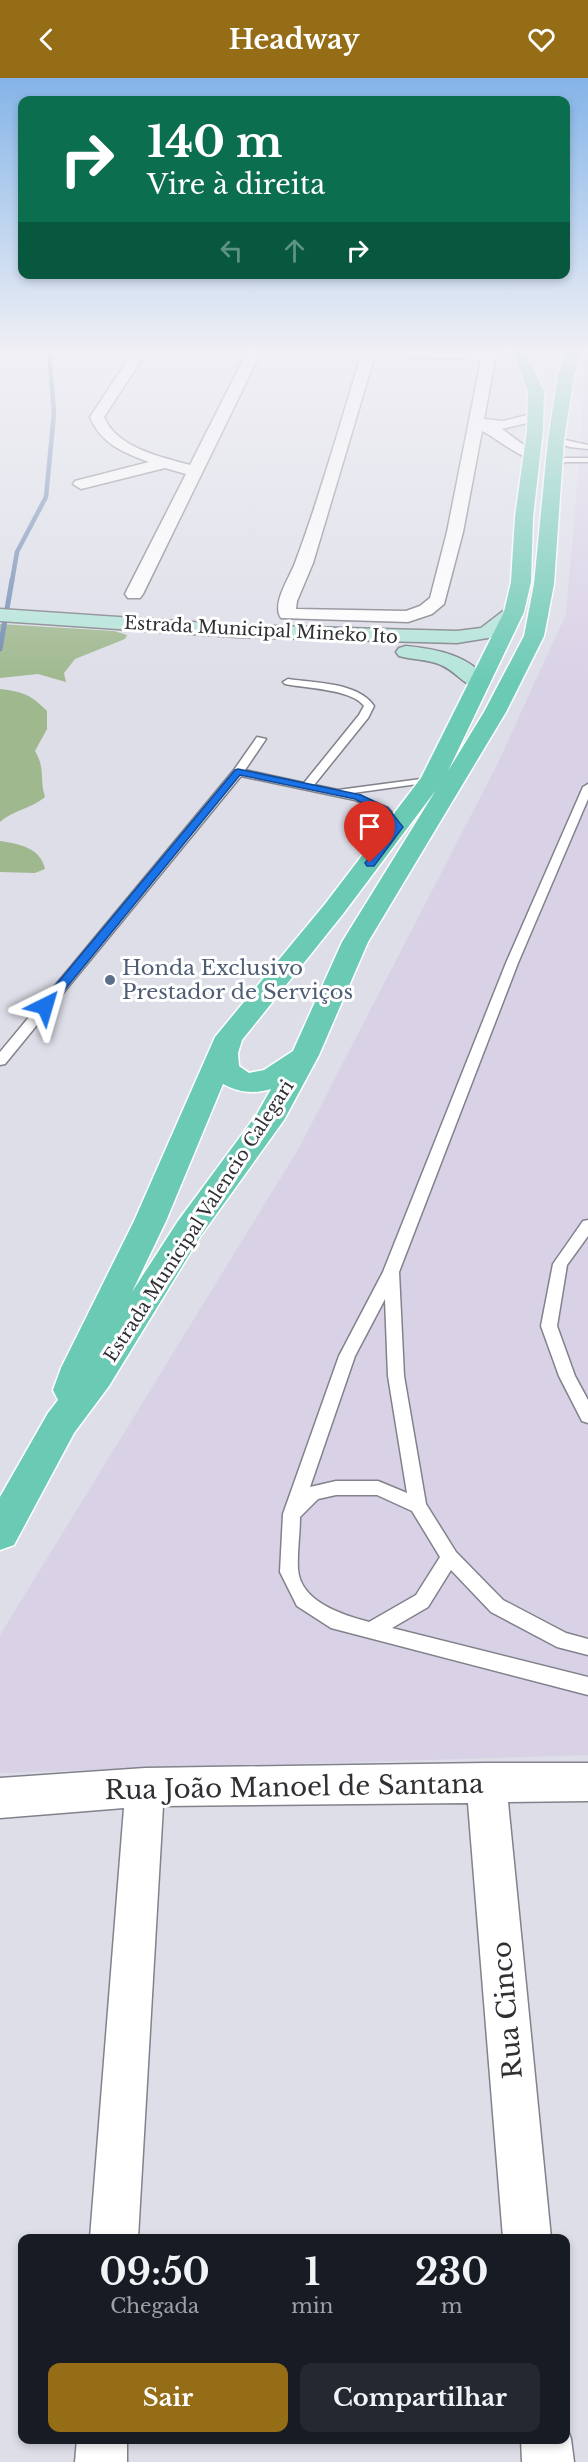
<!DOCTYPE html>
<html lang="pt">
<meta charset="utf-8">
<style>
body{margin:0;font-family:"Libre Baskerville",serif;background:#242831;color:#f1f3f6;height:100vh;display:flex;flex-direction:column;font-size:22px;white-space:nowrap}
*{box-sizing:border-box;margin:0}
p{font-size:20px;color:#9ea1a6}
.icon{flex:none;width:33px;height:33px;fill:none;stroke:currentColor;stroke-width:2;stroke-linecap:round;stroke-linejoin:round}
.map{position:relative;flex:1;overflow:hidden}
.side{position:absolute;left:18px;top:2156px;width:552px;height:210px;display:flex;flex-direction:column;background:#171b24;border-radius:12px;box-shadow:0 3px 9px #0003}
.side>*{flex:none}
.banner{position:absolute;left:18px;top:18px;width:552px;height:183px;border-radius:12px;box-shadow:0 3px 9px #0003;background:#0b6e4f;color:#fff;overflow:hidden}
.pin{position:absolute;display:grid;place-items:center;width:51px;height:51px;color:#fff;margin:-62px -26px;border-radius:50% 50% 50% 0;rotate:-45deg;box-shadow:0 0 6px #0007}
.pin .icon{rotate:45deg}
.me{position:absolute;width:66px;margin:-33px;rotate:40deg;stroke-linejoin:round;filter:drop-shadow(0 0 4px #0008)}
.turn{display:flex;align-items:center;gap:21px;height:126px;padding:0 30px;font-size:27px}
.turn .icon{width:78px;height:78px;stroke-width:2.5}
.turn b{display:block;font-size:42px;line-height:51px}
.lanes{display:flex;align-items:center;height:57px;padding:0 30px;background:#0003;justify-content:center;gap:30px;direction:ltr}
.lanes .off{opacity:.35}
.eta{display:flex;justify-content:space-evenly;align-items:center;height:102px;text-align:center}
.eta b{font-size:36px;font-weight:800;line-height:42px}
.action{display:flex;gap:12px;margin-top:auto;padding:12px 30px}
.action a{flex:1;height:69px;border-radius:12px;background:#956d17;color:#fff;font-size:24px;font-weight:800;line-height:69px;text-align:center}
.action a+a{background:#242831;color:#f1f3f6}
header{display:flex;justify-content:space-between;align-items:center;height:78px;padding:0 30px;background:#956d17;color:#fff;font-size:27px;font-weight:800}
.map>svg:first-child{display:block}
.industrial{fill:#d9d1e6}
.green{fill:#9fb88e}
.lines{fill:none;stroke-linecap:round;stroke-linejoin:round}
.stream-far1{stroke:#728cb2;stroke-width:4.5}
.stream{stroke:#728cb2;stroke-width:5}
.lane-casing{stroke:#81828b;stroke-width:3}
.street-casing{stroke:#81828b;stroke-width:3}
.secondary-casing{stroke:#81828b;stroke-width:3}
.primary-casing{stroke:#fff;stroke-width:3}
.lane{fill:#fff;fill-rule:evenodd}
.street{fill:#fff;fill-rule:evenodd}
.secondary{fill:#b5e5da;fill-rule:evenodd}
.primary{fill:#6bcab4;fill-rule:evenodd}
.route{fill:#1a73e8;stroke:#114b97;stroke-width:1.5}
.service-dot{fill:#5c6f8a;stroke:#fff;stroke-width:2}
.labels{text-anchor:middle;stroke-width:6;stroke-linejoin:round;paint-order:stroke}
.far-street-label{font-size:18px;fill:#2f3034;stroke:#fff}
.service-label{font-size:21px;fill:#4e5e75;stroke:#fff;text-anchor:start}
.near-street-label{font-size:26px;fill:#2f3034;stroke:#fff}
</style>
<header><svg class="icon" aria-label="back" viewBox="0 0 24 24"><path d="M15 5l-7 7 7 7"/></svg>Headway<svg class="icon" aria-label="heart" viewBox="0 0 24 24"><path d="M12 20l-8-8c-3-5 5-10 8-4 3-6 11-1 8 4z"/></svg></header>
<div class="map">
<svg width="588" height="2384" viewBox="0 0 588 2384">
<rect width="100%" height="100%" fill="#dddee8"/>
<path class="industrial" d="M585 272H588V1677L0 1695V1557L299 1070 497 687 566 536 581 364Z"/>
<path class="green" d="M0 546 114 553 127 557 125 561 75 581 64 595 66 604 38 596 0 600Z
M0 611C23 614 30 616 47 633V651L35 673C46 692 39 700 45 719 31 731 13 732 0 744Z
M0 763C19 766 40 769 45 791L35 795 0 794Z"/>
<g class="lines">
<path class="stream-far1" d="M12 503 17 474 46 419 54 335 49 272"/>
<path class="stream" d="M0 571 12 502"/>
<g class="lane-casing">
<path id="lane" d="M556 360 588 367V371L570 369 553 364 552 362Z
M565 380H588V384H566L552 390 548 388Z
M288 601C314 605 358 604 374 628L368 640 314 707 338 712 436 699 437 701 432 704 353 715 388 730 404 749 402 751H394L380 734 355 722 241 698 5 986 0 987V974L234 692 257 659 266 661 245 692 304 705 359 637 364 628C352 611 304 610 285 606L283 604Z
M588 706V721L518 885 399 1194 404 1298 426 1426 456 1474 503 1522 566 1555 588 1561V1577L557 1569 491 1534 451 1492 428 1529 392 1550 588 1599V1617L331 1550 297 1528 280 1494 283 1436 339 1278 383 1194 506 885 583 709ZM385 1221 388 1298 407 1415 378 1403H336L310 1409 355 1278ZM336 1417H377L412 1433 440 1479 416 1517 369 1544C343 1537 300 1524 298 1491 297 1474 300 1456 300 1439L318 1421Z
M588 1142V1158L567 1187 557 1248 575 1298 588 1322V1345L582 1343 559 1298 541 1248 553 1186 583 1143Z"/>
</g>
<g class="street-casing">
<path id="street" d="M134 272H148L104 339C117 370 161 379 190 387L248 272H262L143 516 140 520H128L125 516 186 396 165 390 81 411 73 406 75 403 149 384C124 375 100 365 90 339Z
M359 272 483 274 497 272 484 341 503 343 535 335 540 336 542 339 540 342 502 351 539 378 536 381C525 384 495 359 482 353L463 454 444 526 432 536 408 544 281 540C271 526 290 499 295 485 321 416 340 345 362 275ZM375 277 481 282 447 454 430 520 420 528 406 533 296 531 297 523 313 485Z
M486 1685H588V1723L508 1724 551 2160H503L468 1725 163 1728 138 2160H90L124 1730 0 1740V1700L145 1690Z
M566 2347 571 2361 574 2384H522L521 2361H566Z
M77 2361H127V2384H75Z"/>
</g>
<g class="secondary-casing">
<path id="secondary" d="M514 528 521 530 524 534 494 559 457 565 237 559 0 543V531L237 547 457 553 481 550 507 530Z
M406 568C437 571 470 577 490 605L487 610C468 614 458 594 441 587 428 581 413 582 399 578L396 574 399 570Z"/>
</g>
<g class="primary-casing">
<path id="primary" d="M511 272H525L544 313 543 352 533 439 531 504 524 534 448 693 484 634 524 558 534 506 548 362 558 297 568 272H582L574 297 564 362 554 506 544 558 506 634 368 864 319 977 284 1042 200 1159 109 1308 74 1355 14 1467 0 1472V1419L48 1335 58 1322 53 1312 61 1290 134 1143 215 959 325 826 421 700 504 534 511 504 515 439 527 352 528 313ZM436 712 342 864 293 973 264 992 249 995 239 988 238 975 242 962 343 836ZM223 1006C240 1015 254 1016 271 1011L257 1036 178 1143 132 1214 166 1143Z"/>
</g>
<use href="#lane" class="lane"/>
<use href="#street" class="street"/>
<use href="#secondary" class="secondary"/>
<use href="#primary" class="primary"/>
</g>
<linearGradient id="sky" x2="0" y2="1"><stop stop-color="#84b4e8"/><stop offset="0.45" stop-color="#f0f0f5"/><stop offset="1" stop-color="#f0f0f5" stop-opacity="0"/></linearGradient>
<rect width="588" height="606" fill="url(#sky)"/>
<path class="route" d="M238 691 361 717 388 730 403 749 374 788H367L365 785 393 749 380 735 355 721 240 697 49 931H40V926L235 692Z"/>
<circle class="service-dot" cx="110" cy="902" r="6"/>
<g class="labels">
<g class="far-street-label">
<text transform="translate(261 552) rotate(3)" y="6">Estrada Municipal Mineko Ito</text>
<text transform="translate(199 1143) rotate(-57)" y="6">Estrada Municipal Valencio Calegari</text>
</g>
<g class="service-label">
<text x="122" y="897">Honda Exclusivo<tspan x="122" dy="24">Prestador de Serviços</tspan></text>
</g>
<g class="near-street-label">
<text transform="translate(294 1709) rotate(-1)" y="9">Rua João Manoel de Santana</text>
<text transform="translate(507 1932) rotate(-95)" y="9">Rua Cinco</text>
</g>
</g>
</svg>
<div class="pin" style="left:370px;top:785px;background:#d93025"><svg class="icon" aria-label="arrive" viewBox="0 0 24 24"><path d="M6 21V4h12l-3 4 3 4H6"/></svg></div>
<svg class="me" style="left:45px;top:928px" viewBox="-20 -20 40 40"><path d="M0-17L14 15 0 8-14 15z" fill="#1a73e8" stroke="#fff" stroke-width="4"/></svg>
<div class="banner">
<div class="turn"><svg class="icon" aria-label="right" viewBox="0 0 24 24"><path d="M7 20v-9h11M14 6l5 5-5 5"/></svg><div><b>140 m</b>Vire à direita</div></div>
<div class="lanes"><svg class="icon off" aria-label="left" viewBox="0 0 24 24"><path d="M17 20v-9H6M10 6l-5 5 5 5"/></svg><svg class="icon off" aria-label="ahead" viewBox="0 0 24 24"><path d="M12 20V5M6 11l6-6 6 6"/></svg><svg class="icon" aria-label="right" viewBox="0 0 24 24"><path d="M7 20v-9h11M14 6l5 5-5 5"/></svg></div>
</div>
<section class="side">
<div class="eta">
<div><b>09:50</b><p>Chegada</p></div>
<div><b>1</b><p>min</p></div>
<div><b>230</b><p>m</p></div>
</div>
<div class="action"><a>Sair</a><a>Compartilhar</a></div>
</section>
</div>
